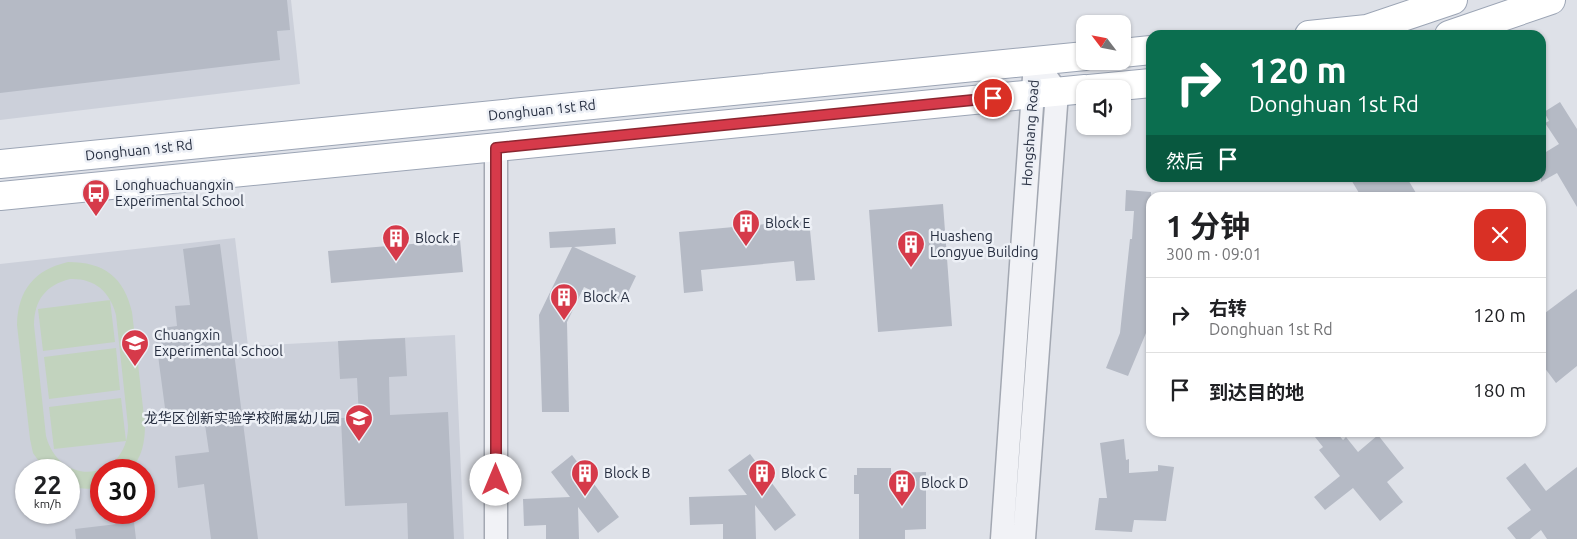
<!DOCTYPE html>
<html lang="zh">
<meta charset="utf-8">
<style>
body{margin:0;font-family:Ubuntu,"Noto Sans SC",sans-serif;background:#f6f6f6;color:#202124;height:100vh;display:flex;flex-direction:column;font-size:19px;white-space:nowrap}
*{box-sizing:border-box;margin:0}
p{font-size:16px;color:#757577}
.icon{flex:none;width:28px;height:28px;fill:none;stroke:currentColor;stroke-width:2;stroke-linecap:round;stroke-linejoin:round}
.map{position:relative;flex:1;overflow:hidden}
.drawer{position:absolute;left:1146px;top:192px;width:400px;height:245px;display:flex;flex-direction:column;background:#fff;border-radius:15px;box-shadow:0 1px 4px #0004}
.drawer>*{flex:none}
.hud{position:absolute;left:1146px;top:30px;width:400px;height:152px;border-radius:15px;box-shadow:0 1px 4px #0004;background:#0b6e4f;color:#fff;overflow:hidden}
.needle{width:32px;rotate:302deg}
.controls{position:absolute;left:1076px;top:15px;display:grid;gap:10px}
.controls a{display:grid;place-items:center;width:55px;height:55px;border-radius:10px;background:#fff;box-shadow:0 1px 4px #0004;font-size:25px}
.speed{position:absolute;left:15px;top:459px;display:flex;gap:10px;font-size:25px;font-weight:700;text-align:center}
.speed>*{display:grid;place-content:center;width:65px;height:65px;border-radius:50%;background:#fff;box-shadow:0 1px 4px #0004;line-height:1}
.speed small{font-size:12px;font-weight:400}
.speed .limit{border:8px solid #d22;background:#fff;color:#111}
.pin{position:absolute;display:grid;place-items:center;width:42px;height:42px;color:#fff;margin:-21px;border:2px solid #fff;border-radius:50%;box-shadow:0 1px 5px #0007}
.me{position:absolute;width:55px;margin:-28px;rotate:0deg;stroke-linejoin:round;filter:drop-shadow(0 0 4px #0008)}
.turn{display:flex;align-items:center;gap:18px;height:105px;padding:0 20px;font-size:22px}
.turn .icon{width:65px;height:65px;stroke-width:2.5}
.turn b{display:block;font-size:35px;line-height:42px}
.then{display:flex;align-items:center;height:48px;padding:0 20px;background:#0003;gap:10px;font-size:19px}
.round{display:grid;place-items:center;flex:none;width:52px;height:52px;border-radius:15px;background:#f6f6f6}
.headline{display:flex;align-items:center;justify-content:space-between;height:85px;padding:0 20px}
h1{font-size:30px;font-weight:700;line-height:38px}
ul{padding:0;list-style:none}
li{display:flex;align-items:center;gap:15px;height:75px;padding:0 20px;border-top:1px solid #e0e0e0}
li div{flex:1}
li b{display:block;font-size:19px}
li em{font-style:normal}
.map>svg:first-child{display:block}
.built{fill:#ccd0da;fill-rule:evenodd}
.green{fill:#c2d3be;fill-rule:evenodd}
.building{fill:#b5bac5}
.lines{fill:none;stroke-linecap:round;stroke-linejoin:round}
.minor-casing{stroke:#a3a8b2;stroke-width:25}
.major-casing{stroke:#9ca5b5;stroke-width:30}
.minor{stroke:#f1f2f6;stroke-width:22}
.major{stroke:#fff;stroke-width:28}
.route-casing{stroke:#8b2630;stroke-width:12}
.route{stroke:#d63a4a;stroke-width:9}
.labels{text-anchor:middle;stroke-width:5;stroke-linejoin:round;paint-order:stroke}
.street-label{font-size:14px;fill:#262e40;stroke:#edf0f6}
.poi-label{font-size:14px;fill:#262e40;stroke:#edf0f6;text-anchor:start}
</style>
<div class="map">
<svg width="1577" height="539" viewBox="0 0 1577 539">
<rect width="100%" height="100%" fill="#dee1e8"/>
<path class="built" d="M0 0H291L300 84 0 120Z
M235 238 248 346 455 335 464 539H0V264ZM26 470H69V512H26ZM101 470H144V512H101Z"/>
<path class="green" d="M68 262C104 262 124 277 132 312L145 425C145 442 142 458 130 470H101V487C90 490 80 489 69 486V470H45L33 453 30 439 17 325C18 290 34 270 68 262ZM70 279C94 278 110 291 116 315L128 426C128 481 60 489 46 436L34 325C34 300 46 285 70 279Z
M110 300 115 342 43 351 38 309Z
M116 348 120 390 49 399 44 357Z
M121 398 126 441 54 449 49 407Z"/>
<path class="building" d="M0 0H287L290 30 277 31 280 60 0 93Z
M1560 102 1577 129V207L1557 173 1541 182V155L1559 144 1545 123 1549 121 1544 112Z
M1350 178H1407L1419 198H1362Z
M1126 190 1151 192V333H1146L1128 376 1106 368 1120 333 1130 239H1132L1134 211H1125Z
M943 204 952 326 878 332 869 210Z
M809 220 815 280 796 281 794 261 701 270 703 291 684 293 679 232Z
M615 228 616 244 574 247 636 276 622 305 584 287 567 322 569 412H542L539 315 572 247 550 248 549 232Z
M460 240 463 272 331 283 328 251Z
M220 244 258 539H211L204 484 178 488 175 456 209 452 204 418 167 423 159 363 155 329 177 326 175 306 190 305 183 249Z
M1577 289V366L1556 383 1541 363V316Z
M405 338 407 376 389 377 390 415 448 412 454 539H408L407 503 345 506 341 418 359 417 357 378 340 379 338 341Z
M1311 432H1336L1343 440 1346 437 1358 452 1378 435 1404 468 1387 482 1403 502 1380 521 1353 488 1325 510 1314 497 1340 476 1319 450 1323 447Z
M1124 439 1126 460 1129 459V473L1158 471V465L1174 467 1166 521 1134 520 1132 532 1095 530 1099 498H1107L1100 443Z
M750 454 796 515 775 531 755 505 756 539H723V524L690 525 689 497 747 495 728 470Z
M572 455 619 517 598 533 578 507 579 539H546V525L524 526 523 499 570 497 551 472Z
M1525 463 1546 491 1577 467V539H1547L1541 530 1530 539H1516L1507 528 1531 510 1506 478Z
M857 468H891V473L926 472V529L905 530V539H859V494H854V475H857Z
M134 522 136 539H76L75 529Z"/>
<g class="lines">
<g class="minor-casing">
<path id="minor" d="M496 539V148
M1002 539 1034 77
M1024 539 1057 92 1035 61"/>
</g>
<g class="major-casing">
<path id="major" d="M1309 35 1367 29 1453 0
M1449 35 1551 0
M1122 53 1151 50
M1089 89 1151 83
M0 164 1085 56
M0 196 1085 89"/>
</g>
<use href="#minor" class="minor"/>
<use href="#major" class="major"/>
</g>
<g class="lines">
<g class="route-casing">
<path id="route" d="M496 480V148L993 98"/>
</g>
<use href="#route" class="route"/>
</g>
<defs>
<g id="bus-pin" transform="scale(1.4375)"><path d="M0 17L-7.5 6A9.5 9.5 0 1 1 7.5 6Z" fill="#d63a4a" stroke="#edf0f6"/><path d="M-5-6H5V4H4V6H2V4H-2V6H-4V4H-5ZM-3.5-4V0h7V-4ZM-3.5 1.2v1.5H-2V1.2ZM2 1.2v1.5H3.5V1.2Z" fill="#fff"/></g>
<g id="building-pin" transform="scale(1.4375)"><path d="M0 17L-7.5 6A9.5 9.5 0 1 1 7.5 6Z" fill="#d63a4a" stroke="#edf0f6"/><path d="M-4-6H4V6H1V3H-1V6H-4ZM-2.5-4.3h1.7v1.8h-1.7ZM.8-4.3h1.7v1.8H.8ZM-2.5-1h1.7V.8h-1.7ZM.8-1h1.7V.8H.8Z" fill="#fff"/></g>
<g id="school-pin" transform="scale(1.4375)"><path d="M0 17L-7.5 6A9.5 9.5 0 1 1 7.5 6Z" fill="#d63a4a" stroke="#edf0f6"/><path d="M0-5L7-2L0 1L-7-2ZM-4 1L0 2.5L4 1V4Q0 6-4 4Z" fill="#fff"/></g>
</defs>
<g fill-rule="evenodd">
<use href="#bus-pin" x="96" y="193"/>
<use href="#building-pin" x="746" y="223"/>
<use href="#building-pin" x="396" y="238"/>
<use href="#building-pin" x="911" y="244"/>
<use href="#building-pin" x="564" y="297"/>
<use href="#school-pin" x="135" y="343"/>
<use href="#school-pin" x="359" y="418"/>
<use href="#building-pin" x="585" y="473"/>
<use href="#building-pin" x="762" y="473"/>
<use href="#building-pin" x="902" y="483"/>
</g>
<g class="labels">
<g class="street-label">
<text transform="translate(542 110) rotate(-6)" y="5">Donghuan 1st Rd</text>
<text transform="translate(1030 133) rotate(-86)" y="5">Hongshang Road</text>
<text transform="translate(139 150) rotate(-6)" y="5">Donghuan 1st Rd</text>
</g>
<g class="poi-label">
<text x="115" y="190">Longhuachuangxin<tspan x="115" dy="16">Experimental School</tspan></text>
<text x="765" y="228">Block E</text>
<text x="930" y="241">Huasheng<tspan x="930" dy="16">Longyue Building</tspan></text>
<text x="415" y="243">Block F</text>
<text x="583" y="302">Block A</text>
<text x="154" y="340">Chuangxin<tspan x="154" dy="16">Experimental School</tspan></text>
<text x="340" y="423" text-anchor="end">龙华区创新实验学校附属幼儿园</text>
<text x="604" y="478">Block B</text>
<text x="781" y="478">Block C</text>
<text x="921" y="488">Block D</text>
</g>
</g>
</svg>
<div class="controls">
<a><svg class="needle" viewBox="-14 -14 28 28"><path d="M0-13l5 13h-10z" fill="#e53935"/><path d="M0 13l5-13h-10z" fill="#757577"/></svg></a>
<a><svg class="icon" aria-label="sound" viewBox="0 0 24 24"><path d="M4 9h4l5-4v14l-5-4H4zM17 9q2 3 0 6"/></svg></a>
</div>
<div class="speed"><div>22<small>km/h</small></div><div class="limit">30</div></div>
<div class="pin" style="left:993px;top:98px;background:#d93025"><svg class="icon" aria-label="arrive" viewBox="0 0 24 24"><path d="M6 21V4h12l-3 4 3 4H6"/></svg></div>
<svg class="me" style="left:496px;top:480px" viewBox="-20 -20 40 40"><circle r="19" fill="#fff"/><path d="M0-13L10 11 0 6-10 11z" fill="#d63a4a"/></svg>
<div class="hud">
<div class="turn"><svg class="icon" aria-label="right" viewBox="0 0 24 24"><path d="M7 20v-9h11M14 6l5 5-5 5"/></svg><div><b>120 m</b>Donghuan 1st Rd</div></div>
<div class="then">然后<svg class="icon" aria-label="arrive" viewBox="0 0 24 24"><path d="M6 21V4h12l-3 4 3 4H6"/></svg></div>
</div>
<section class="drawer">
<div class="headline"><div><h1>1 分钟</h1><p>300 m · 09:01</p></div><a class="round" style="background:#d93025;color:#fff"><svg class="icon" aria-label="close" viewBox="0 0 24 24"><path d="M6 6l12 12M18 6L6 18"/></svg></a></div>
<ul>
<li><svg class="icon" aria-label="right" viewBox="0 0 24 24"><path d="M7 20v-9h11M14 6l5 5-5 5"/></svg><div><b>右转</b><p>Donghuan 1st Rd</p></div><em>120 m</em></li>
<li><svg class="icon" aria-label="arrive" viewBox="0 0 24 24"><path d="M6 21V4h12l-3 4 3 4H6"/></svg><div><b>到达目的地</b></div><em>180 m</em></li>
</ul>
</section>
</div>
